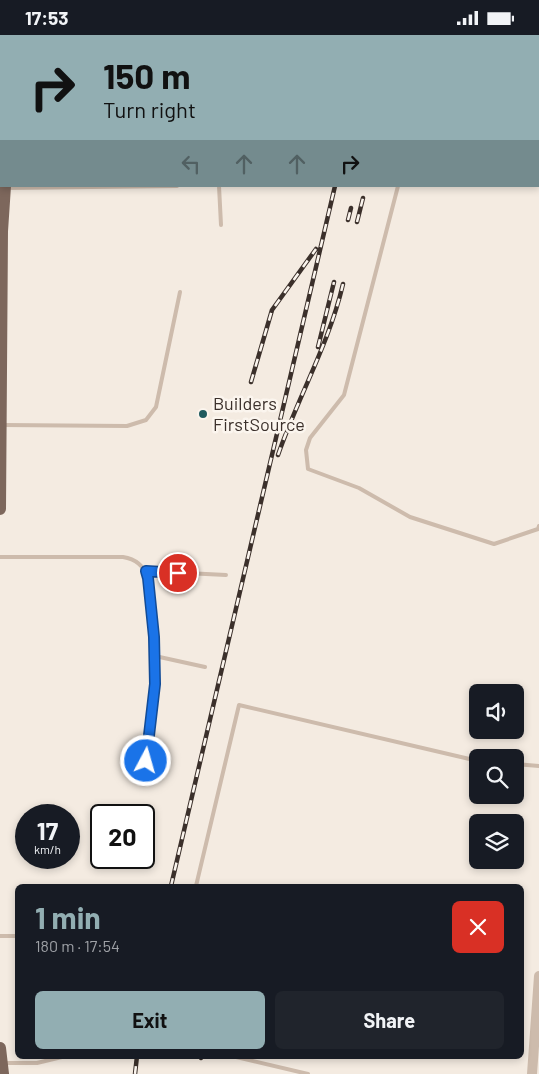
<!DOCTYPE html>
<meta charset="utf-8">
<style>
body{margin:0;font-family:Barlow,sans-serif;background:#20242c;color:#f1f3f6;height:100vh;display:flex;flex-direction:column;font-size:19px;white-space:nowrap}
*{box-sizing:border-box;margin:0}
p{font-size:16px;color:#9ea1a6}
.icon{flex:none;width:28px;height:28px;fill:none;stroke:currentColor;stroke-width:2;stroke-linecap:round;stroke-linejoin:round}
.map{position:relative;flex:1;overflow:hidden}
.drawer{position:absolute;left:15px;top:849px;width:509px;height:175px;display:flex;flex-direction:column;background:#171b24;border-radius:8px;box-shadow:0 2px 8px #0003}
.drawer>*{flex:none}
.hud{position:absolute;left:0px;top:0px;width:540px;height:152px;box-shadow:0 2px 8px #0003;background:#92aeb2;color:#111;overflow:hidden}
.buttons{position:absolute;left:469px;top:649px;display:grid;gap:10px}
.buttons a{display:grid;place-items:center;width:55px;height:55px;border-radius:8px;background:#171b24;box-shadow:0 2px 8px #0003;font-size:25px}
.speed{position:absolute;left:15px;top:769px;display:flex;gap:10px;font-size:25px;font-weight:700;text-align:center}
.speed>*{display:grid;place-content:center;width:65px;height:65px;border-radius:50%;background:#171b24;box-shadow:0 2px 8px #0003;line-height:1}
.speed small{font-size:12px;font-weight:400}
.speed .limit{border:2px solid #111;border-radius:8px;background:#fff;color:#111}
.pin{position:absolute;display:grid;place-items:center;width:42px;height:42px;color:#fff;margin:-21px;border:2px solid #fff;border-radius:50%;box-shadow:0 1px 5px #0007}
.me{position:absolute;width:55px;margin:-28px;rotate:6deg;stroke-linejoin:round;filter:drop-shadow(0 0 4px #0008)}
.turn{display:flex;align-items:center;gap:18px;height:105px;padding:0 20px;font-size:22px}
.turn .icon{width:65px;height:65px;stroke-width:2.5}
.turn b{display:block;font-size:35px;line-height:42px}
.lanes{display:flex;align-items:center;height:48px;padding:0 20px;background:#0003;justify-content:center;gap:25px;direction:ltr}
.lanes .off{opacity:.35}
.round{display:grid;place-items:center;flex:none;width:52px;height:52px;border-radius:8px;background:#20242c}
.overview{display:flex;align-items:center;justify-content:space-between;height:85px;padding:0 20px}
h1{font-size:30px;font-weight:700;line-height:38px;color:#92aeb2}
.primary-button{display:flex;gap:10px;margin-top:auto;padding:10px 20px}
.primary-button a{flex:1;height:58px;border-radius:8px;background:#92aeb2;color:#111;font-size:20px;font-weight:700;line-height:58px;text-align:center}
.primary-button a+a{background:#20242c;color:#f1f3f6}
.status{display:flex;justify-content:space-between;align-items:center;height:35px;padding:0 25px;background:#171b24;direction:ltr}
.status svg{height:14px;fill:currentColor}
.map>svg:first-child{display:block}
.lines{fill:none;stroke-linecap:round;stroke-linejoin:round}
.service{stroke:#cdbbac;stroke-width:4}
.tertiary{stroke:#cdbbac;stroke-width:10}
.primary{stroke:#7d675c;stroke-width:12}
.rail-casing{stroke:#3b302b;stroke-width:4.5}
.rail{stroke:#fbf5ee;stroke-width:2.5;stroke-dasharray:8;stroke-linecap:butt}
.route-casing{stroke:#114b97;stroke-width:12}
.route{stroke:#1a73e8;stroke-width:9}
.poi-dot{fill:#1f5a5e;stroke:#fbf5ee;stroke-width:2}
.labels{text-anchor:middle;stroke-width:5;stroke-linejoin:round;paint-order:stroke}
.poi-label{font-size:18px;fill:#3b302b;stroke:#fbf5ee;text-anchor:start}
</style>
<div class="status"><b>17:53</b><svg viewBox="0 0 49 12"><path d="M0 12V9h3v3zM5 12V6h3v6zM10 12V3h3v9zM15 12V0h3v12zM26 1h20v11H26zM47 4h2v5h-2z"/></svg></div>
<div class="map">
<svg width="539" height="1039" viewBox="0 0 539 1039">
<rect width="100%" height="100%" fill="#f4ebe1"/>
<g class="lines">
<path class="service" d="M0 69H1
M0 140H1
M219 151 221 190
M398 151 344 360 310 403 306 415 308 434 359 453 410 482 494 509 538 494 539 491
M7 153 177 151
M3 390 127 391 146 385 156 372 180 257
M0 522H123C136 524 144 531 148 543L154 602 155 649 144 746
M146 536 226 540
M155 621 205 632
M515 729 539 731
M196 851 239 670 478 726
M0 901H18
M232 1021 308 1039
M3 1028H37L66 1021"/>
<path class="tertiary" d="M532 1039 539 941"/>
<path class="primary" d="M16 0 21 1
M31 1V0
M0 474 2 196 5 151
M0 1013 3 1039"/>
<g class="rail-casing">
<path id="rail" d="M380 1 381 0
M348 185 351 173
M357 187 363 163
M318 312 334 247
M251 347 272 275 316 214
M278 420C298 362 329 309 343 249
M171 851 335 151
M201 1023 202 1021
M135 1039 137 1021"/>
</g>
<use href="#rail" class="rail"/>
</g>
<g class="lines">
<g class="route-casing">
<path id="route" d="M146 726 155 649 154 602 148 543 146 536 178 538"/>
</g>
<use href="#route" class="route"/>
</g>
<circle class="poi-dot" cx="203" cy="379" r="5"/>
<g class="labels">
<g class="poi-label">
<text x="213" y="375">Builders<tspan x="213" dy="21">FirstSource</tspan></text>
</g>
</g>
</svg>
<div class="buttons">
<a><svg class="icon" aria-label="sound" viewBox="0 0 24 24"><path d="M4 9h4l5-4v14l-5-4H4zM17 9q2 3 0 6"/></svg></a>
<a><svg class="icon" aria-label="search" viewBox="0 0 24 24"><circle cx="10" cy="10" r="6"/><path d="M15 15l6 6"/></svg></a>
<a><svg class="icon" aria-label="layers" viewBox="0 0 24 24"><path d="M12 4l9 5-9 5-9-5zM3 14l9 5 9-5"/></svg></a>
</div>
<div class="speed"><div>17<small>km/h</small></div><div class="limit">20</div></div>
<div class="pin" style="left:178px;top:538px;background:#d93025"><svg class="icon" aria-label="arrive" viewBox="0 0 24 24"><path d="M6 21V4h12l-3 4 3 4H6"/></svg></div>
<svg class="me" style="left:146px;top:726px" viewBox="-20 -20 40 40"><circle r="17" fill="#1a73e8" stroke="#fff" stroke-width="3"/><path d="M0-11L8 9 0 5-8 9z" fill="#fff"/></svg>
<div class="hud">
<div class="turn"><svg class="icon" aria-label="right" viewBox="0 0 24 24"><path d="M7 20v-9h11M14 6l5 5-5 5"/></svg><div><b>150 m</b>Turn right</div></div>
<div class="lanes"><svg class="icon off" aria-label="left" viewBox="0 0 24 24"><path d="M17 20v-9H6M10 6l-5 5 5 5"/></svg><svg class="icon off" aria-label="ahead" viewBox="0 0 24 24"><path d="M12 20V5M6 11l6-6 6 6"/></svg><svg class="icon off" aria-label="ahead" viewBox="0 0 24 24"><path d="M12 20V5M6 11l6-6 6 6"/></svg><svg class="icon" aria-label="right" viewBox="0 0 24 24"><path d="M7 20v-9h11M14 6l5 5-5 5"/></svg></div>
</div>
<section class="drawer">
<div class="overview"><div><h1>1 min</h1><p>180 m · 17:54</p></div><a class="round" style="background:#d93025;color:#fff"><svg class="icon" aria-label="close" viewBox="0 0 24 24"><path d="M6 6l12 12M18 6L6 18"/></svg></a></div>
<div class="primary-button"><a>Exit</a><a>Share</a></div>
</section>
</div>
